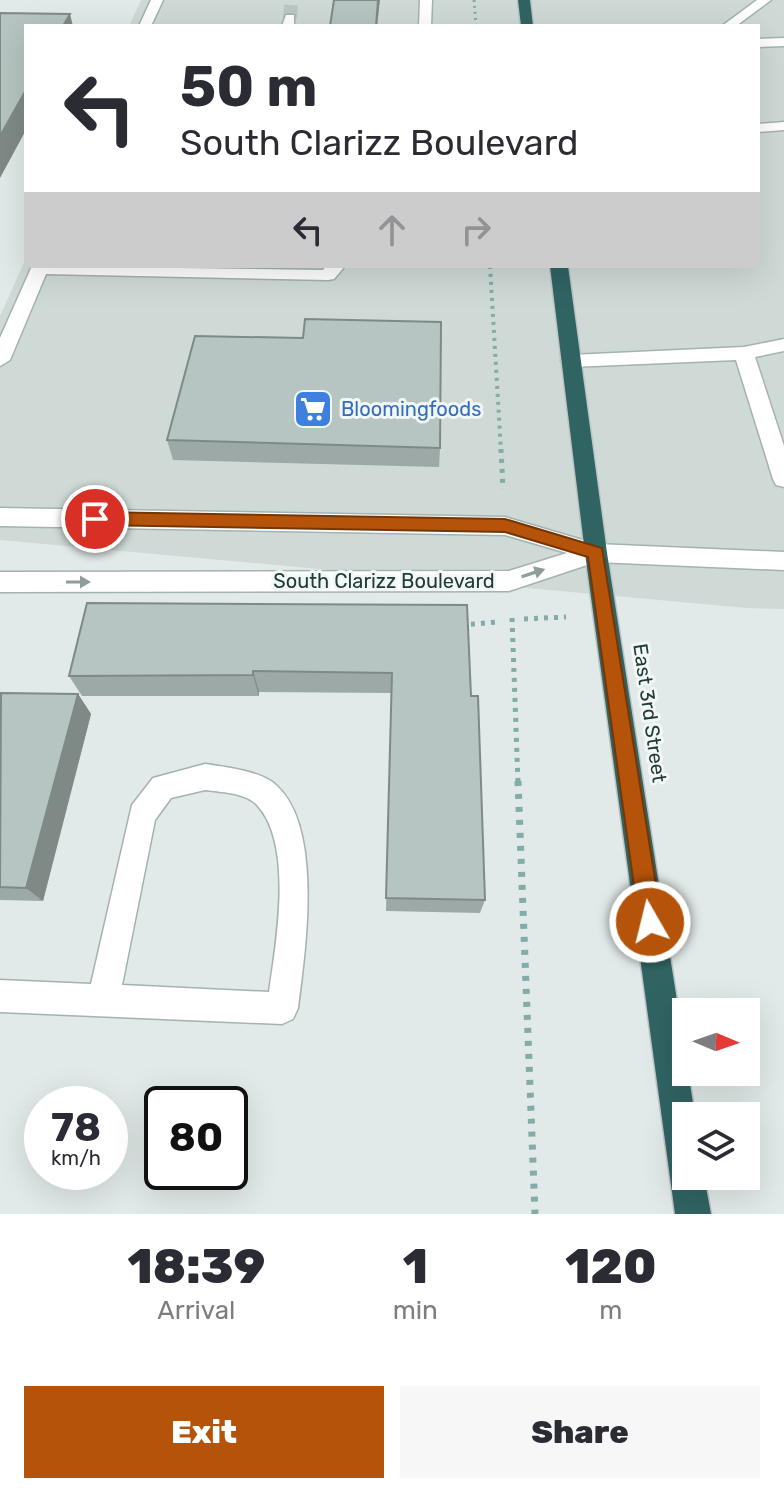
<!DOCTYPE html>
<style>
body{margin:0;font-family:Rubik,sans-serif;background:#f7f7f7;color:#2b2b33;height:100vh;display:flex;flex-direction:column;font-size:30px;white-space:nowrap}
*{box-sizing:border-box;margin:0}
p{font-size:26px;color:#7c7c81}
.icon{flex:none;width:44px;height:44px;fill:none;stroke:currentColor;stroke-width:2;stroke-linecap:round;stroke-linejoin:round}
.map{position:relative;height:1214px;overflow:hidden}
.panel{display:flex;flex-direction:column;background:#fff;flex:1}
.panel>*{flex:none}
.guide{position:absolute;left:24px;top:24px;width:736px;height:244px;border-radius:0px;box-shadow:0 8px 32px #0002;background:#fff;color:#2b2b33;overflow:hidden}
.needle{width:52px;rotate:92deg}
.fabs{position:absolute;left:672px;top:998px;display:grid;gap:16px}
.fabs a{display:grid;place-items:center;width:88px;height:88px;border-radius:0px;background:#fff;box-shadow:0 8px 32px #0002;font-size:40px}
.speed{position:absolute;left:24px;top:1086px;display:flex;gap:16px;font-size:40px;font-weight:700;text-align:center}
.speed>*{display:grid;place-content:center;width:104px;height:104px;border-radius:50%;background:#fff;box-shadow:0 8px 32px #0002;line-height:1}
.speed small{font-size:20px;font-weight:400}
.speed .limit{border:4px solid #111;border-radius:12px;background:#fff;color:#111}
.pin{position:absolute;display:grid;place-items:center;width:68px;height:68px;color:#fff;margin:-34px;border:4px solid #fff;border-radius:50%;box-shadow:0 2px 8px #0007}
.me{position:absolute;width:88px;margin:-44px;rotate:352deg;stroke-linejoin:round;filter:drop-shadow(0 0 6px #0008)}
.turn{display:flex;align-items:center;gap:28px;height:168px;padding:0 24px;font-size:36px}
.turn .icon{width:104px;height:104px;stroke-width:2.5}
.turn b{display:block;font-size:56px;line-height:68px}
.lanes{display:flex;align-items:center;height:76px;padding:0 24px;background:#0003;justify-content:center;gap:40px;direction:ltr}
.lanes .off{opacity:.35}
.eta{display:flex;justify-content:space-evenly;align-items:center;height:136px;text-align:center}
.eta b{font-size:48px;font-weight:800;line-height:56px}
.cta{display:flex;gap:16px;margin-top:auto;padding:16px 24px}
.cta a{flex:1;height:92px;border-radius:0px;background:#b45309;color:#fff;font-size:32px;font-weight:800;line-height:92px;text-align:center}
.cta a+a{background:#f7f7f7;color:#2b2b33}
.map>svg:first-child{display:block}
.built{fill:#cfdad7}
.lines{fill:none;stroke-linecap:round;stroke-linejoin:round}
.minor-tunnel{stroke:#bbc7c5;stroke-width:14;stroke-dasharray:14 7;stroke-linecap:butt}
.minor-casing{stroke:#a4b2b0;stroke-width:3}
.highway-casing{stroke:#bdc4c3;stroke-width:3}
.path-far3{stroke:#83aca7;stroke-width:3;stroke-dasharray:2 4;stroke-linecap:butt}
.path-far2{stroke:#83aca7;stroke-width:4;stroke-dasharray:3 5;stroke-linecap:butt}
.path-far1{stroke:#83aca7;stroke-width:5;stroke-dasharray:4 6;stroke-linecap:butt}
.path{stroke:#83aca7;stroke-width:7;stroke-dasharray:5 8;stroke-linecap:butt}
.minor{fill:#fff;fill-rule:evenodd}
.highway{fill:#306463;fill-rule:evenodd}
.wall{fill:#9da9a6}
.shaded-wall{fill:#7f8a87}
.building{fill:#b6c5c1;stroke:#7f8a87;stroke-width:2}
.oneway{fill:#909c9c}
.route{fill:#b45309;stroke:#753606;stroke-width:2}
.labels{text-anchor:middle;stroke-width:6;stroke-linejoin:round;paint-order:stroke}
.shop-label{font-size:20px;fill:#366cbe;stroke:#f1f7f5;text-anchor:start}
.street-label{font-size:20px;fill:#223a38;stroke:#f1f7f5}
</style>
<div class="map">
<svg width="784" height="1214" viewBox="0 0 784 1214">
<rect width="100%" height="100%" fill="#e1eae8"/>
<path class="built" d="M141 0H784V609L747 608 0 540V316L26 258V266H758V26H129Z"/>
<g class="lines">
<path class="minor-tunnel" d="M290 18 291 5"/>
<g class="minor-casing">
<path id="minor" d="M151 0H163L151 26H139Z
M420 0H432L431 26H419Z
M757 0H771L736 26H722Z
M286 15H294V26H282Z
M784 38V46L758 47V39Z
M784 122V130L758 132V124Z
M32 266 323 270 326 266H345L334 279 328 280 46 274 10 360 0 366V338Z
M784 339V351L755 357 784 446V487L776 485 773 479 736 360 571 367 561 361 571 355 744 347Z
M0 508 505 517 596 544 784 552V570L596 562 509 591 0 592V572L509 571 567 553 505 535 0 526Z
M205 764C225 767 261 771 276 785 324 828 305 952 298 1008L293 1019 282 1024 0 1012V980L91 984 132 805 153 778ZM205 790C221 792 246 793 257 805 294 845 276 943 269 992L122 985 155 820 171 798Z"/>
</g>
<g class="highway-casing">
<path id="highway" d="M518 0H530L533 26H521Z
M550 266H568L607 553 695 1116H686V1176H704L711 1214H675L585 553Z"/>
</g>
<path class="path-far3" d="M474 0 476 26"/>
<path class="path-far2" d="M490 266 501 451"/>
<path class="path-far1" d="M501 449 503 489
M512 618 518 783
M524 619 566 617
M461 625 498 622"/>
<path class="path" d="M518 781 535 1214"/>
<use href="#minor" class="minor"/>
<use href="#highway" class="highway"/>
</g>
<path class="wall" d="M167 440 440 448 439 467 173 460Z
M467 605 471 696 485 900 480 913 386 911 391 693 259 692V696H82L69 676Z
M78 694 91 714 43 901 0 900V695Z"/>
<path class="shaded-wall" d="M378 0H380L377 26H376Z
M70 14 73 26H63Z
M26 90V130L0 178V136Z
M253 671 259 692V696L253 675Z
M78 694 91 714 43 901 26 888Z"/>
<path class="building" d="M334 0H378L376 26H330Z
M0 13 70 14 63 26H26V90L0 136Z
M305 319 441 322 440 448 167 440 195 336 303 338Z
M87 603 467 605 471 696H478L485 900 386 898 392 673 253 671V675L69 676Z
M1 693 78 694 26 888 0 887Z"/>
<defs><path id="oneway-solid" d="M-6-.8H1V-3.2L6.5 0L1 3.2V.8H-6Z" transform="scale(2)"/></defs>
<g class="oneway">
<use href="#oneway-solid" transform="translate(533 573) rotate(-18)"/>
<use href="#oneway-solid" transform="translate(78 582)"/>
</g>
<path class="route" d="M95 512 505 519 602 548 662 922 658 930 650 933 642 930 639 922 588 557 505 532 95 525 86 519Z"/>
<defs>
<g id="supermarket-square" transform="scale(2)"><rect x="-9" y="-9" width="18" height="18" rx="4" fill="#3f7fe0" stroke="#f1f7f5"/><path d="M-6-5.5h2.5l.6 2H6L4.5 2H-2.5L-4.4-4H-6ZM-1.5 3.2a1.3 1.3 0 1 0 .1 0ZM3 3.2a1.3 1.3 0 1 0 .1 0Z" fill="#fff"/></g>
</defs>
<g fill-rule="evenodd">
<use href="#supermarket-square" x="313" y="409"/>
</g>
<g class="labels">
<g class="shop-label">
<text x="341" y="416">Bloomingfoods</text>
</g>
<g class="street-label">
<text x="384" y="588">South Clarizz Boulevard</text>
<text transform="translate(650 713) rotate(82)" y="7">East 3rd Street</text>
</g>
</g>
</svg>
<div class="fabs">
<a><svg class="needle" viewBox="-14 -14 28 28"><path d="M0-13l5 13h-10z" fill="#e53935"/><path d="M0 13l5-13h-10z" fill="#7c7c81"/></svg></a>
<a><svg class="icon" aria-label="layers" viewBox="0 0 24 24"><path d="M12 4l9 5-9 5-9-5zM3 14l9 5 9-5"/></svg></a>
</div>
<div class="speed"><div>78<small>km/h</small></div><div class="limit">80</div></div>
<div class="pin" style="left:95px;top:519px;background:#d93025"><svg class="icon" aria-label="arrive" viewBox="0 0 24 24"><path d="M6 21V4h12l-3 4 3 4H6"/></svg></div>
<svg class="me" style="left:650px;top:922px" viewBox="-20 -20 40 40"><circle r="17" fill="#b45309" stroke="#fff" stroke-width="3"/><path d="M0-11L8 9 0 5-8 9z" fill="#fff"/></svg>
<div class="guide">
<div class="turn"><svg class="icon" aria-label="left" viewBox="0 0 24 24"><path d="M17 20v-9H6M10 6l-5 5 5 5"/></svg><div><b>50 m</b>South Clarizz Boulevard</div></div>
<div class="lanes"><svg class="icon" aria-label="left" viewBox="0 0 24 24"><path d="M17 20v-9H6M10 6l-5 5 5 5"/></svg><svg class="icon off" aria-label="ahead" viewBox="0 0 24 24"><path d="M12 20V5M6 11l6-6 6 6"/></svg><svg class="icon off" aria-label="right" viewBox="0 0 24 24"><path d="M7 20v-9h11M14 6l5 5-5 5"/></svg></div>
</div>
</div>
<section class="panel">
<div class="eta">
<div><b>18:39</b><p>Arrival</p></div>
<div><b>1</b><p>min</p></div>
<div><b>120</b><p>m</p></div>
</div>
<div class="cta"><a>Exit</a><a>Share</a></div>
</section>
